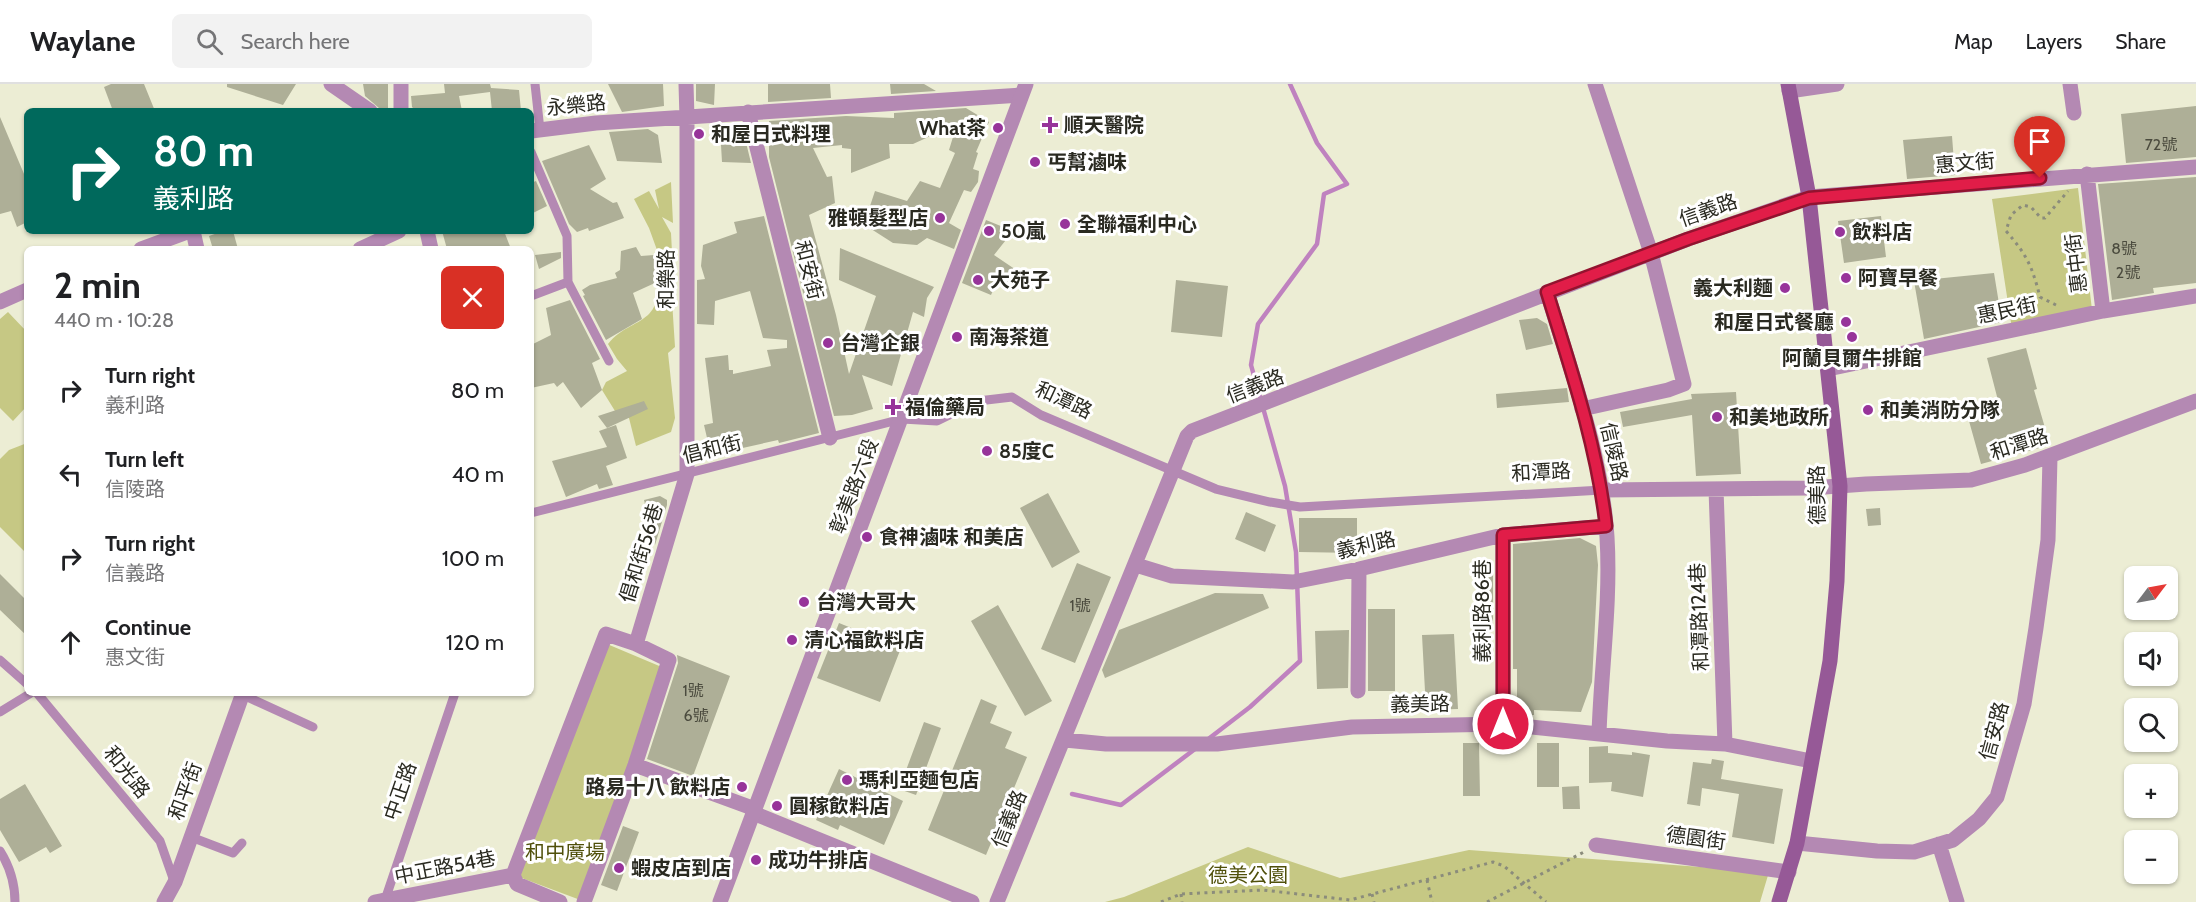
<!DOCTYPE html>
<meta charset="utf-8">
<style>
body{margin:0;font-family:Cabin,"Noto Sans TC",sans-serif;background:#f2f2f2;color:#202124;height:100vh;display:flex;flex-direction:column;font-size:22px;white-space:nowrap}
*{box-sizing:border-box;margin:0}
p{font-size:20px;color:#757577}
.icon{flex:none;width:33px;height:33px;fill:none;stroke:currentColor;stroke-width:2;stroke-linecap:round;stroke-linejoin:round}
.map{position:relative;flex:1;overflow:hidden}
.details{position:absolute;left:24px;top:162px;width:510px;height:450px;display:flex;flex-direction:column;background:#fff;border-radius:9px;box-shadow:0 2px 4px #0004}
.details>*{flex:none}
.banner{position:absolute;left:24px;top:24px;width:510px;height:126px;border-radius:9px;box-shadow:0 2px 4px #0004;background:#00695c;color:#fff;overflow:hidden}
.needle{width:39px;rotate:58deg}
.fabs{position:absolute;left:2124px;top:482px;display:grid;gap:12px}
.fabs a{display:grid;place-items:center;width:54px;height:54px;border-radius:9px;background:#fff;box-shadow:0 2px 4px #0004;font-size:30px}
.pin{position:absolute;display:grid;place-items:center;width:51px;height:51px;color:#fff;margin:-62px -26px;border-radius:50% 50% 50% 0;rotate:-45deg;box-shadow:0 0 6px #0007}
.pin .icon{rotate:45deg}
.me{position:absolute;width:66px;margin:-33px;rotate:0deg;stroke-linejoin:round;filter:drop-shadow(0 0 4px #0008)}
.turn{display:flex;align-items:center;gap:21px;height:126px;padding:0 30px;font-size:27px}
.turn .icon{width:78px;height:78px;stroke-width:2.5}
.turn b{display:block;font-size:42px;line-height:51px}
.round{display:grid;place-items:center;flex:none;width:63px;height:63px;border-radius:9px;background:#f2f2f2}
.head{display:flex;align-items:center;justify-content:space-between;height:102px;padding:0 30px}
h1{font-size:36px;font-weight:800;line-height:45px}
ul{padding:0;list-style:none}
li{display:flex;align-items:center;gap:18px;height:84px;padding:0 30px}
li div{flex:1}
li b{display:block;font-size:22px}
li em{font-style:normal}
header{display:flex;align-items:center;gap:36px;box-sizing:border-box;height:84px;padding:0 30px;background:#fff;border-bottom:2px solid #e0e0e0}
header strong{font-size:28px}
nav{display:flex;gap:33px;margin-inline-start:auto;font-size:21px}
.search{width:420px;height:54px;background:#f2f2f2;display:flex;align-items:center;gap:15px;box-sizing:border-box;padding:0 21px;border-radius:9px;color:#757577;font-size:22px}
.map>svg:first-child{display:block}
.green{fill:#c6c884}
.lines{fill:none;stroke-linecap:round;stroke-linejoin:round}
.stream{stroke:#bf82bf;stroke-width:4.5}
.building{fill:#aeaf97}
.path{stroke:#8b8c7b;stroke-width:3;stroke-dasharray:3 4.5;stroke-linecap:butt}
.service{stroke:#b489b3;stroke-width:9}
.minor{stroke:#b489b3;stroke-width:15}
.tertiary{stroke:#b489b3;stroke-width:15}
.secondary{stroke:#965997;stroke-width:15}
.route-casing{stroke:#92132f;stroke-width:15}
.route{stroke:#e11d48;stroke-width:10}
.poi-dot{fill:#97349a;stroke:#fff;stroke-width:2}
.labels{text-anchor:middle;stroke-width:6;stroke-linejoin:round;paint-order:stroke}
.number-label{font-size:16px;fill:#4b4b3e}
.street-label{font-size:20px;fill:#2a2a21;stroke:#fff}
.poi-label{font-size:20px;font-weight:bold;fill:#2a2a21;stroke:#fff;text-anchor:start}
.park-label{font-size:20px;fill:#50500b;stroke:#fff}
</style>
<header>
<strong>Waylane</strong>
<div class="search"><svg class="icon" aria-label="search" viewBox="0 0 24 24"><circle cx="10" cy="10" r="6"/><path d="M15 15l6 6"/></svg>Search here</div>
<nav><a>Map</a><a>Layers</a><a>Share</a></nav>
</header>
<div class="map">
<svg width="2196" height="818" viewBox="0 0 2196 818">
<rect width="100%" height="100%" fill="#ecedd4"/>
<path class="green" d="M671 98 673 139 662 133 671 149 673 187 671 197 665 188 649 144 634 115 649 107 659 125 655 106Z
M2078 104 2092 226 2012 245 1992 115Z
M671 201 675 263 668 269 675 334 671 348 636 362 629 334 615 327 602 306 606 298 627 287 617 275 608 260C622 243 634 243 648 231 658 222 657 207 671 201Z
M8 228 27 248V322L13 337 0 324V235Z
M27 359V470L0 443V375L9 366Z
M607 560 664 584 583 817 519 793Z
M1248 763 1340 794 1469 766 1769 788 1760 818H1105L1124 813Z"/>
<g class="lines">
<path class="stream" d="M1207 656 1250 623 1300 577 1296 468 1285 402 1251 281 1258 240 1317 160 1324 110 1347 100 1317 59 1290 0
M1072 710 1121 721 1195 665"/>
</g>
<path class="building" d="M111 0H144L155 27H113L104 3Z
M227 0H296L283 21 227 3Z
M363 0H388V27L379 24 365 12Z
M444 0H490L491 4 519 6 521 27H492L490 8 459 12 462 27H416L412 23 411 12 445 9Z
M608 0H663L664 22 622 28Z
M696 0H715L714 21 696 17Z
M768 0H830L831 14 768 18Z
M890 0H924L936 7 891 10Z
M2196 22V73L2126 79 2121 30Z
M966 24 989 38 976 68 978 69 973 85 979 87 978 98 971 108 964 106 949 139 961 146 954 165 927 154 917 161 893 159 868 143 870 138 865 137 875 107 907 117 920 97 940 104 955 69 949 66 957 40 913 60H889L890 74 851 89V65L842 64V61L813 64 827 93 832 92 835 119 809 131 836 231 849 290 876 212 839 196 840 164 934 203 927 214 924 233 913 228 892 302 862 291 873 325 852 331 834 332 769 73V37L846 32 894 34V29Z
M0 33 27 97V138L17 143 11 127 0 130Z
M742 42 751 79 722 78 720 44Z
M648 45 658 51 662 79 617 77 609 48Z
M1952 52 1955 91 1907 95 1903 56Z
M589 61 606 95 590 105 613 119 617 118 624 134 589 147 588 144 577 148 569 140 542 77Z
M2196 93V199L2153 204 2154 209 2112 216 2098 100Z
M536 97 547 122 531 130V99Z
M764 132 819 349 779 359 778 356 711 371 704 341 713 339 705 274 728 271 729 286H733V290L771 282 767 266 787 264V256L763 254 750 207 715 217 714 241 697 240V196L705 195 701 182 703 161 737 149 734 138Z
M1881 132 1886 173 1844 179 1838 137Z
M986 136 1013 147 994 171 1019 188 1013 200 998 195 991 211 962 199Z
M223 147H233L238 165H213L209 152Z
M442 147H504L511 165H447Z
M636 163 641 172 654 171 668 193 633 209 642 235 606 256 583 212 585 211 582 206 590 201 617 194 615 189 620 186 621 167Z
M561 168V174L539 185 535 171Z
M1994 189 2002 238 1924 255 1914 197Z
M1176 196 1228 202 1222 253 1171 248Z
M570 216 600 275 592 279 602 306 581 324 563 298 557 303 554 299 531 304V261L551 251 546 224Z
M1537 234 1547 240 1553 260 1526 266 1519 236Z
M2026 264 2037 305 2034 306 2050 361 1981 380 1969 337 2001 328 1987 274Z
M1567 304 1569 318 1497 324 1496 310Z
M1736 308 1741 390 1696 392 1692 331 1623 343 1620 328 1692 315 1691 310Z
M644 317 648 325 607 344 598 332Z
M616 341 627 374 606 382 613 401 599 405 597 400 566 413 552 377 607 363 599 347Z
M1048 409 1080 468 1052 484 1020 424Z
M660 412 667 416V421L655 461 644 416Z
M1880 424 1881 441 1868 442 1866 425Z
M1246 428 1276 441 1265 468 1235 455Z
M1299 434H1357V469L1299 468Z
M1580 454 1596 462 1598 481 1592 598 1581 628 1534 626V631H1517V585H1513V460Z
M1077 479 1111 493 1075 579 1041 565Z
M1478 484H1493V545H1478Z
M0 490 27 517V552L0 526Z
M1215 509 1263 510 1269 524 1105 594 1102 586 1119 546Z
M998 521 1052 617 1025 632 971 537Z
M1368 525H1395V607H1368Z
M839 539 901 564 880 618 817 594Z
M1349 546 1348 604 1317 605 1315 547Z
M1454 550 1458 625 1426 626 1422 551Z
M677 571 730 592 693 692 647 675 678 579Z
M981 615 997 622 990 639 1012 648 1005 664 1027 673 986 771 928 746Z
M924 638 941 644 916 711 899 705Z
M1463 659H1479L1480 712H1463Z
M1537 659H1559V703H1537Z
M1608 662V669L1632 671V668L1650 671 1643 713 1611 707 1612 698 1589 699V663Z
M1712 675 1724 677 1721 695 1783 705 1774 760 1732 753 1739 710 1702 704 1700 722 1687 720 1693 678 1711 680Z
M839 685 903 717 884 761 840 741 838 746 816 736Z
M25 700 62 762 50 769 46 763 19 778 0 746V715Z
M1579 702 1580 725H1563L1562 703Z
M623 742 639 748 617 807 601 801Z"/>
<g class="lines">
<path class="path" d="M2056 221 2040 213C2032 182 2027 171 2006 147L2011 131 2023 121 2031 123 2041 134H2045L2068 107
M1427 796 1432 818
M1181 810 1182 818
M1372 810 1374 818
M1161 818 1181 810 1263 806 1350 816 1493 778 1504 782 1546 818
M1487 818 1584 768"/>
<path class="service" d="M535 0 540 46
M531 68 567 152 568 198
M531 212 568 198 609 277
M531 429 902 335 937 337 978 317 1012 313 1041 331 1216 405 1270 418 1300 423 1602 406
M0 576 27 600
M37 609 160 757 174 797
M243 611 313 643
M0 628 31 609
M191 753 233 769 242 759
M0 767C10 783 15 799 15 818
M385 816 455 609"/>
<path class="minor" d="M331 0 370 27
M401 0V27
M2070 0 2074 29
M1789 7 1837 0
M748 28 830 354
M531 47 596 39 1021 11
M2087 90 2103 227
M193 147 197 165
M427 147 431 165
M141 165 190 147
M360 165 399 147
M1547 208C1571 288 1602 370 1607 453 1611 518 1601 585 1599 650
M0 218 27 206
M1828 285 2103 227 2196 212
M1582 325 1668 306 1684 300 1651 169 1595 0
M1716 405 1725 660
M1602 406 1811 404 1866 400 1971 396 2025 381 2196 317
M1503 451V640
M1136 481 1172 492 1293 498 1359 485 1503 451 1606 442
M636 560 687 390V34L686 0
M1358 607 1359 485
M1065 656 1106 660H1217L1352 643 1503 640 1667 657 1725 660 1811 677
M635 681 755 725
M753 729 972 818
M1797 759 1877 767 1914 768 1953 756 1979 735 1997 713 2024 620 2036 544 2048 456 2050 373
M1939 760 1957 818
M1596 761 1789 788
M385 816 513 791
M164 818 175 798 243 609
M560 818 517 800 513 791 606 550 636 560 669 576 635 681 584 818
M997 818 1187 352 1192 347 1688 155 1809 113 2196 83"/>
<path class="tertiary" d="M375 818 385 816 386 818
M720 818 1026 0"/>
<path class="secondary" d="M1779 818 1797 759 1830 577 1837 497 1840 402 1809 113 1788 0"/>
</g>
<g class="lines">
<g class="route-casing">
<path id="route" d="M1503 640V451L1606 442C1597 362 1571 285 1547 208L1688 155 1809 114 2040 94"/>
</g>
<use href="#route" class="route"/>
</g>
<g class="poi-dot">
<path d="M1047 32h6v6h6v6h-6v6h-6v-6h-6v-6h6z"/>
<circle cx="998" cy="44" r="6"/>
<circle cx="699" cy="50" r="6"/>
<circle cx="1035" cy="78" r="6"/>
<circle cx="940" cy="134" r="6"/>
<circle cx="1065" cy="140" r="6"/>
<circle cx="989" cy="147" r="6"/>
<circle cx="1840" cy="148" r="6"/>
<circle cx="1846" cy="194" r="6"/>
<circle cx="978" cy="196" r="6"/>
<circle cx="1785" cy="204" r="6"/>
<circle cx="1846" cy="238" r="6"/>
<circle cx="957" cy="253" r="6"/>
<circle cx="1852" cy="253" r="6"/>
<circle cx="828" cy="259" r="6"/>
<path d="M890 314h6v6h6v6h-6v6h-6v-6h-6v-6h6z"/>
<circle cx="1868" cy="326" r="6"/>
<circle cx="1717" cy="333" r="6"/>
<circle cx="987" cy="367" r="6"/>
<circle cx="867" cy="453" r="6"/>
<circle cx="804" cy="518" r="6"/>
<circle cx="792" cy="556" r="6"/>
<circle cx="847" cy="696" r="6"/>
<circle cx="742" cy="703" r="6"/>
<circle cx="777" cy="722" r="6"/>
<circle cx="756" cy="776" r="6"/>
<circle cx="619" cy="784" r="6"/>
</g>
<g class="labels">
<g class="number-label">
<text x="2161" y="66">72號</text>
<text x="2124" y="170">8號</text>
<text x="2128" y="194">2號</text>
<text x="1080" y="527">1號</text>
<text x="693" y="612">1號</text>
<text x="696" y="637">6號</text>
</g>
<g class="street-label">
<text transform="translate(576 21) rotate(-6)" y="7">永樂路</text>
<text transform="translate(1965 79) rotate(-5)" y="7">惠文街</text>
<text transform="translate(1708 126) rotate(-19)" y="7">信義路</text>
<text transform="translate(2076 179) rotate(-97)" y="7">惠中街</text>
<text transform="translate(809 186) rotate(76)" y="7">和安街</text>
<text transform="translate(666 195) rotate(-90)" y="7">和樂路</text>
<text transform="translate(2007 226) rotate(-12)" y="7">惠民街</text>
<text transform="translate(1255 302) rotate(-21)" y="7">信義路</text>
<text transform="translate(1064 316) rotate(25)" y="7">和潭路</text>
<text transform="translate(2019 360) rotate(-18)" y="7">和潭路</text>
<text transform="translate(712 365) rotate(-14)" y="7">倡和街</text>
<text transform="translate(1614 368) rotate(77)" y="7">信陵路</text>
<text transform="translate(1541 388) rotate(-3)" y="7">和潭路</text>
<text transform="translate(854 402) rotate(-69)" y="7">彰美路六段</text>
<text transform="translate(1817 411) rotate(-91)" y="7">德美路</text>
<text transform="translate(1366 461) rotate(-13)" y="7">義利路</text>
<text transform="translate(641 469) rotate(-73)" y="7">倡和街56巷</text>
<text transform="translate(1482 527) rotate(-90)" y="7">義利路86巷</text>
<text transform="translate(1699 533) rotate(-92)" y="7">和潭路124巷</text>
<text transform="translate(1420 620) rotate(-1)" y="7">義美路</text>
<text transform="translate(1994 647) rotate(-75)" y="7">信安路</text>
<text transform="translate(127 688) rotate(51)" y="7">和光路</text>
<text transform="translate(185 707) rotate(-70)" y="7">和平街</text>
<text transform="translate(400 707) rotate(-71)" y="7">中正路</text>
<text transform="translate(1009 735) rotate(-68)" y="7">信義路</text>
<text transform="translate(1696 754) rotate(8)" y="7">德園街</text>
<text transform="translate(445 783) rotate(-11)" y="7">中正路54巷</text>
</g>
<g class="poi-label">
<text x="1064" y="48">順天醫院</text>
<text x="986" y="51" text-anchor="end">What茶</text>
<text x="711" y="57">和屋日式料理</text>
<text x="1047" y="85">丐幫滷味</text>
<text x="928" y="141" text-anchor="end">雅頓髮型店</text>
<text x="1077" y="147">全聯福利中心</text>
<text x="1001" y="154">50嵐</text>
<text x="1852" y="155">飲料店</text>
<text x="1858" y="201">阿寶早餐</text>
<text x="990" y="203">大苑子</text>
<text x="1773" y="211" text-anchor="end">義大利麵</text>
<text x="1834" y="245" text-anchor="end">和屋日式餐廳</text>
<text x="969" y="260">南海茶道</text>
<text x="840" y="266">台灣企銀</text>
<text x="1852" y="281" text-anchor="middle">阿蘭貝爾牛排館</text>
<text x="905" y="330">福倫藥局</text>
<text x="1880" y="333">和美消防分隊</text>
<text x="1729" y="340">和美地政所</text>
<text x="999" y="374">85度C</text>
<text x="879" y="460">食神滷味 和美店</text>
<text x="816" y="525">台灣大哥大</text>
<text x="804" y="563">清心福飲料店</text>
<text x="859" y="703">瑪利亞麵包店</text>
<text x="730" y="710" text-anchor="end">路易十八 飲料店</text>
<text x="789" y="729">圓稼飲料店</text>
<text x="768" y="783">成功牛排店</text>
<text x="631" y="791">蝦皮店到店</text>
</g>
<g class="park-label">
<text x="565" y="775">和中廣場</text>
<text x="1248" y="798">德美公園</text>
</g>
</g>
</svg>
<div class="fabs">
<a><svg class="needle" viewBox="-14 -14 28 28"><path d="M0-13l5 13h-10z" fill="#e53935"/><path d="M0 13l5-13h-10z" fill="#757577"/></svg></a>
<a><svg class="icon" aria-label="sound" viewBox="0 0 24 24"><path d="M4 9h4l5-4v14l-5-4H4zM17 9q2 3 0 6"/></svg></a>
<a><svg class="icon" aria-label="search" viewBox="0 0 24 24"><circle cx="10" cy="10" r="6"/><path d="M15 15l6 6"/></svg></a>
<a>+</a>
<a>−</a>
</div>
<div class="pin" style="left:2040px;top:94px;background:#d93025"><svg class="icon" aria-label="arrive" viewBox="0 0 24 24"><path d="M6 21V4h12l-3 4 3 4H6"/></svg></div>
<svg class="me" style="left:1503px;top:640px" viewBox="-20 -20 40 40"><circle r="17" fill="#e11d48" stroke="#fff" stroke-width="3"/><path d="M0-11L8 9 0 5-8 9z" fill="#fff"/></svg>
<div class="banner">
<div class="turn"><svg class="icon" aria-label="right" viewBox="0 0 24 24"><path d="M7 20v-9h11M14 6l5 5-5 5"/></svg><div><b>80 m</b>義利路</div></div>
</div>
<section class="details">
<div class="head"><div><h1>2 min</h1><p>440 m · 10:28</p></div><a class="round" style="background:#d93025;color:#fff"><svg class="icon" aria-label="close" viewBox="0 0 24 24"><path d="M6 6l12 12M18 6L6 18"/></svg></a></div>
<ul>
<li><svg class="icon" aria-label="right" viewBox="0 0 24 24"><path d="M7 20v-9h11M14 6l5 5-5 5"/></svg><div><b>Turn right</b><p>義利路</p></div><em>80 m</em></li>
<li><svg class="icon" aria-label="left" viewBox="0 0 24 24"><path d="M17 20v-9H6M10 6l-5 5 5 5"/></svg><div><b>Turn left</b><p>信陵路</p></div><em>40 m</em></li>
<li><svg class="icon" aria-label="right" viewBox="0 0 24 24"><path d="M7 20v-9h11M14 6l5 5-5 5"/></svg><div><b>Turn right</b><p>信義路</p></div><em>100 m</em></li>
<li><svg class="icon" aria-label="ahead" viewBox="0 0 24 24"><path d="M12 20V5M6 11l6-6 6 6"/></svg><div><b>Continue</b><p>惠文街</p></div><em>120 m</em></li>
</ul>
</section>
</div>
